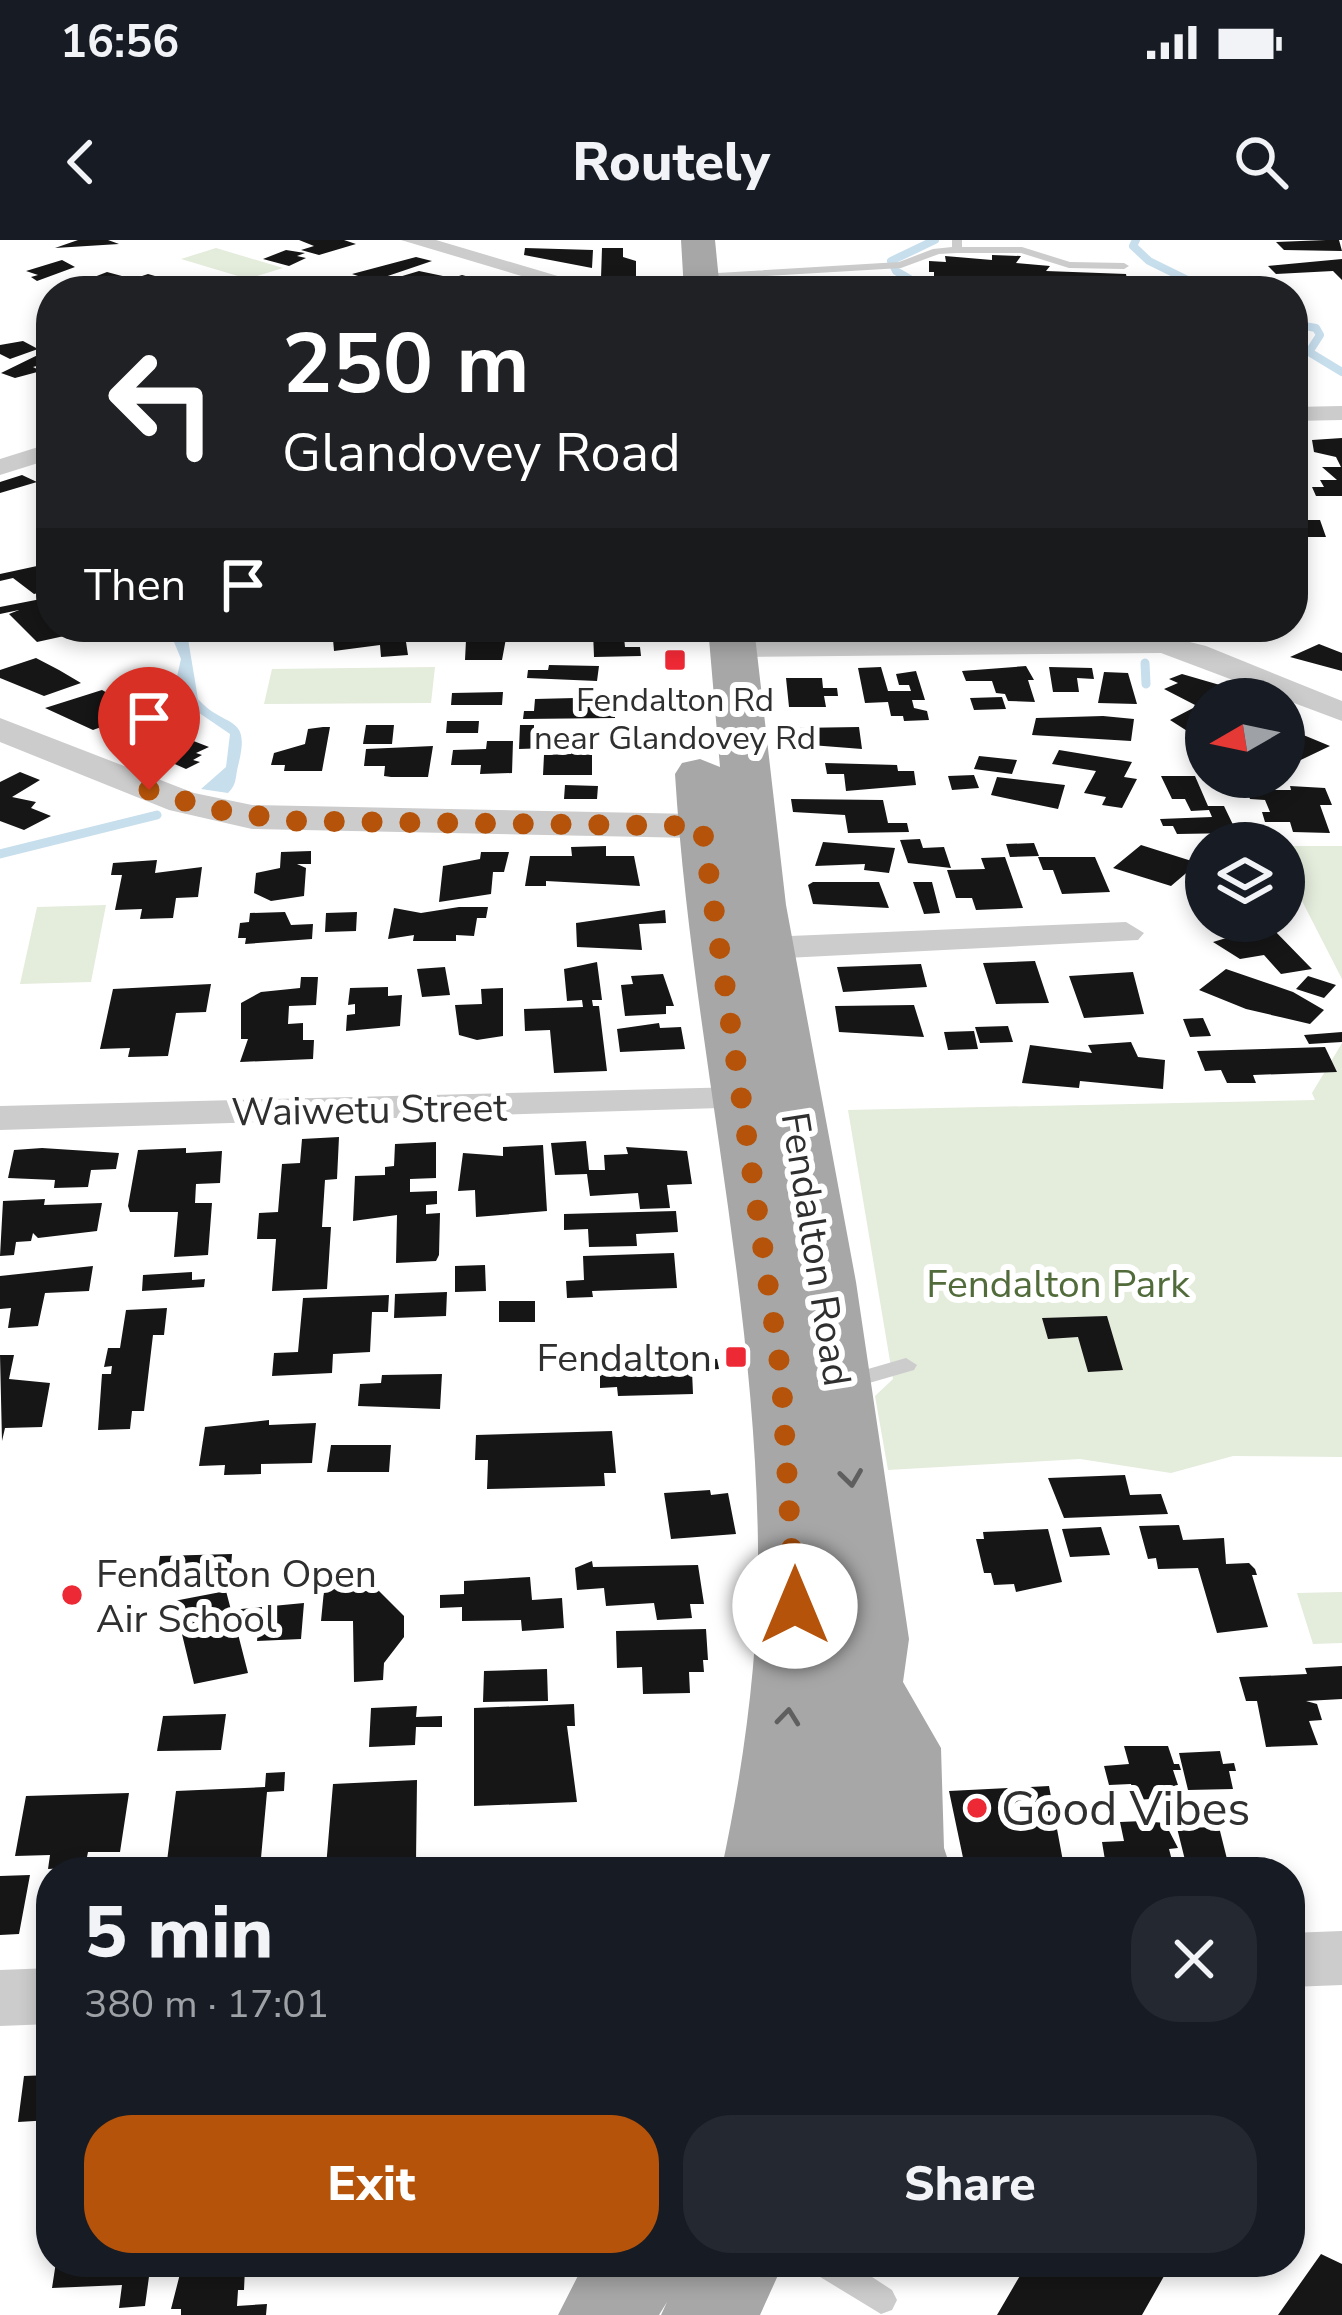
<!DOCTYPE html>
<meta charset="utf-8">
<style>
body{margin:0;font-family:"Nunito Sans",sans-serif;background:#242831;color:#f1f3f6;height:100vh;display:flex;flex-direction:column;font-size:45px;white-space:nowrap}
*{box-sizing:border-box;margin:0}
p{font-size:39px;color:#9ea1a6}
.icon{flex:none;width:66px;height:66px;fill:none;stroke:currentColor;stroke-width:2;stroke-linecap:round;stroke-linejoin:round}
.map{position:relative;flex:1;overflow:hidden}
.details{position:absolute;left:36px;top:1617px;width:1269px;height:420px;display:flex;flex-direction:column;background:#171b24;border-radius:48px;box-shadow:0 6px 18px #0003}
.details>*{flex:none}
.hud{position:absolute;left:36px;top:36px;width:1272px;height:366px;border-radius:48px;box-shadow:0 6px 18px #0003;background:#202124;color:#fff;overflow:hidden}
.needle{width:78px;rotate:261deg}
.fabs{position:absolute;left:1185px;top:438px;display:grid;gap:24px}
.fabs a{display:grid;place-items:center;width:120px;height:120px;border-radius:50%;background:#171b24;box-shadow:0 6px 18px #0003;font-size:60px}
.pin{position:absolute;display:grid;place-items:center;width:102px;height:102px;color:#fff;margin:-123px -51px;border-radius:50% 50% 50% 0;rotate:-45deg;box-shadow:0 0 12px #0007}
.pin .icon{rotate:45deg}
.me{position:absolute;width:132px;margin:-66px;rotate:0deg;stroke-linejoin:round;filter:drop-shadow(0 0 9px #0008)}
.turn{display:flex;align-items:center;gap:42px;height:252px;padding:0 48px;font-size:54px}
.turn .icon{width:156px;height:156px;stroke-width:2.5}
.turn b{display:block;font-size:84px;line-height:102px}
.then{display:flex;align-items:center;height:114px;padding:0 48px;background:#0003;gap:24px;font-size:45px}
.round{display:grid;place-items:center;flex:none;width:126px;height:126px;border-radius:48px;background:#242831}
.overview{display:flex;align-items:center;justify-content:space-between;height:204px;padding:0 48px}
h1{font-size:72px;font-weight:800;line-height:90px}
.cta{display:flex;gap:24px;margin-top:auto;padding:24px 48px}
.cta a{flex:1;height:138px;border-radius:48px;background:#b45309;color:#fff;font-size:48px;font-weight:800;line-height:138px;text-align:center}
.cta a+a{background:#242831;color:#f1f3f6}
.status{display:flex;justify-content:space-between;align-items:center;height:84px;padding:0 60px;background:#171b24;direction:ltr}
.status svg{height:33px;fill:currentColor}
header{display:flex;justify-content:space-between;align-items:center;height:156px;padding:0 48px;background:#171b24;font-size:54px;font-weight:800}
.map>svg:first-child{display:block}
.green{fill:#e4ecdc}
.water{fill:#c7deed}
.lines{fill:none;stroke-linecap:round;stroke-linejoin:round}
.stream-far1{stroke:#c7deed;stroke-width:8}
.stream{stroke:#c7deed;stroke-width:9}
.building{fill:#161616}
.service{fill:#ccc;fill-rule:evenodd}
.minor{fill:#ccc;fill-rule:evenodd}
.tertiary{fill:#ccc;fill-rule:evenodd}
.primary{fill:#a7a7a7;fill-rule:evenodd}
.oneway{stroke:#5f5f5f}
.route{stroke:#b45309;stroke-width:21;stroke-dasharray:0 37.8}
.poi-dot{fill:#ed2935;stroke:#fff;stroke-width:4.5}
.labels{text-anchor:middle;stroke-width:12;stroke-linejoin:round;paint-order:stroke}
.far-poi-label{font-size:33px;fill:#2f2f2f;stroke:#fff}
.street-label{font-size:39px;fill:#2f2f2f;stroke:#fff}
.park-label{font-size:39px;fill:#516c3a;stroke:#fff}
.poi-label{font-size:39px;fill:#2f2f2f;stroke:#fff;text-anchor:end}
.near-poi-label{font-size:48px;fill:#2f2f2f;stroke:#fff;text-anchor:start}
</style>
<div class="status"><b>16:56</b><svg viewBox="0 0 49 12"><path d="M0 12V9h3v3zM5 12V6h3v6zM10 12V3h3v9zM15 12V0h3v12zM26 1h20v11H26zM47 4h2v5h-2z"/></svg></div>
<header><svg class="icon" aria-label="back" viewBox="0 0 24 24"><path d="M15 5l-7 7 7 7"/></svg>Routely<svg class="icon" aria-label="search" viewBox="0 0 24 24"><circle cx="10" cy="10" r="6"/><path d="M15 15l6 6"/></svg></header>
<div class="map">
<svg width="1342" height="2075" viewBox="0 0 1342 2075">
<rect width="100%" height="100%" fill="#fff"/>
<path class="green" d="M216 8 283 28 248 39 181 19Z
M435 427 431 463 264 464 272 429Z
M1284 606H1342V739L1284 626Z
M106 665 91 742 20 744 37 667Z
M1342 803V1217L1233 1216 1171 1233 1080 1219 888 1230 875 1156 893 1139 848 870 1315 860 1312 853Z
M1342 1352V1403L1313 1404 1297 1353Z"/>
<path class="water" d="M168 387H186L198 459C225 490 252 472 238 526 235 538 237 544 228 553L201 549 226 527 230 494 186 464 176 441 181 419Z"/>
<g class="lines">
<path class="stream-far1" d="M1136 0 1133 6 1149 21 1210 51
M930 51 896 31 891 21 935 0
M1293 84 1316 88 1320 95 1309 112 1342 132"/>
<path class="stream" d="M1145 423 1146 444
M0 614 157 575"/>
</g>
<path class="building" d="M78 0H108L119 4 55 8Z
M299 0H344L356 4 319 15 301 10 314 6Z
M1326 0H1339L1342 11 1284 10 1276 2Z
M525 8 593 10 592 28 524 15Z
M602 8H623V17L636 21V38H601Z
M286 10 305 13 297 16 306 18 289 26 263 19Z
M992 15 1021 16 1016 23 1050 26 1046 31 1126 34 1129 51H961L960 43H934V32H929V21L946 22 945 16 992 20Z
M416 17 432 21 373 41 352 34Z
M1342 19V40L1333 31 1276 34 1268 26Z
M62 20 75 27 37 41 31 37 38 35 26 31Z
M419 31 443 36 406 47 379 43Z
M107 32 133 39 148 34 162 38 117 51 89 39Z
M462 35 480 40 474 42 500 51 434 44Z
M222 38 241 43 226 48 231 51 189 48Z
M849 41H875L883 51H849Z
M23 101 38 109 10 119 0 114V105Z
M46 111 51 122 33 127 41 131 15 138 1 133Z
M1342 198V256H1316L1312 247H1324L1320 240H1337L1322 227H1341L1336 217 1314 212 1312 200Z
M22 235 37 242 0 253V242Z
M1293 280H1320L1326 297H1305L1293 290Z
M37 326 51 329V350L34 354 13 338 0 341V334Z
M51 357V387L96 389 37 402 9 374 19 370 0 374V367Z
M332 387H412L415 401 406 402 408 415 381 417 380 405 334 411Z
M457 387H500V393H507L502 420H465L466 400H458Z
M637 390V397H624L625 407H640L641 416 594 417 593 391Z
M1319 404 1342 413V431L1290 417Z
M36 418 59 430 81 443 44 456 0 438V430Z
M549 425 599 426 597 441 527 438 528 430H548Z
M1026 426 1034 440H1028L1035 462 1008 461 1005 454 996 453 992 441H966L962 431Z
M881 427 888 451H911L909 445H899L896 434 916 431 925 460H912L914 468 927 471 929 480 904 481 903 476H891L888 462 865 463 858 428Z
M1049 427 1092 428 1094 439 1077 438 1079 452H1053Z
M1104 432 1128 433 1137 464 1098 463Z
M1182 434 1237 450 1206 459V491L1195 496 1170 480 1197 466 1164 449 1178 443 1169 439Z
M786 438H822L823 448H837L838 456H824L826 467H789Z
M102 450 134 468 120 480 93 490 45 468Z
M503 452 502 465H451L452 453Z
M576 453 607 458V465H615V478L523 479 524 471H534L535 459 575 458Z
M1002 457 1006 469 974 470 970 458Z
M144 476 154 480 147 483 209 507 196 513 202 515 193 520 200 522 186 529 107 494Z
M1103 476 1134 479 1131 501 1032 495 1036 478Z
M447 481H479L478 493H446Z
M366 485H394L392 504H363Z
M520 485H534V498H548V508L519 509Z
M323 487H330L322 531H284L285 525H271L274 513 305 504 308 489Z
M859 487 862 509 798 504 796 488Z
M1284 487 1330 506 1284 528Z
M487 501H513L512 533 480 534 481 525H451L453 510 486 509Z
M578 504 592 508V535H543L544 515 571 514Z
M433 506 428 537H391L384 536 385 526H364L366 509Z
M1059 510 1132 522 1124 537 1137 539 1122 568 1102 565 1106 557 1084 553 1096 531 1052 524Z
M979 516 1017 520 1012 534 974 529Z
M825 523 897 525 898 531H914L916 545 846 551 844 534H827Z
M20 532 40 540 12 557 36 562 31 568 51 576 24 590 0 581V542Z
M974 535 979 548 952 550 948 536Z
M1161 536H1195L1208 566H1224L1237 593 1177 594 1173 586H1163L1160 579 1212 577 1209 570 1191 571 1185 559H1172Z
M997 537 1065 545 1058 569 991 555Z
M565 545 598 546 597 559H564Z
M1290 546 1325 548 1332 565H1320L1330 593 1293 592 1290 582H1265L1262 572H1270L1265 560 1250 559 1247 550H1291Z
M791 559 883 560 888 583H907L909 592 848 593 845 575 793 572Z
M920 599 923 608 944 607 951 628 908 623 900 600Z
M823 602 895 608 889 633 864 630 865 624 815 626Z
M1034 603 1039 616 1010 617 1006 604Z
M1141 605 1198 623 1171 646 1113 628Z
M606 606V616H634L640 646 546 641V646H525L530 616H572L571 607Z
M311 611V624H297L306 628 304 656 271 661 254 653 256 633 280 628 281 612Z
M481 612H509L504 632H493L491 654 439 662 443 626 480 619Z
M1005 617 1023 668 976 670 972 658H956L947 630 985 629 981 618Z
M1038 617H1095L1110 652 1062 654 1053 630H1043Z
M157 620 155 633 202 627 198 657 176 658 173 678 140 679 142 669 115 670 122 635H111L113 623Z
M813 642H879L889 668 813 664 808 645Z
M913 642H932L940 673 924 674Z
M1206 647V683L1189 648Z
M459 667H488L486 678H477L474 696 456 695V701H413L414 695 388 699 394 668 421 673Z
M665 670 666 683 639 684 642 710 577 707 576 683Z
M285 672 291 685 313 684 312 699 245 704 246 698H238L240 683 249 682 250 673Z
M357 672 356 691 325 692 326 673Z
M1269 685 1312 729 1281 734 1264 715 1240 719 1213 702Z
M1035 721 1049 763 996 764 983 723Z
M597 722 602 760H592L593 766H599L607 831 554 833 550 790 525 791 524 769 583 767 582 760 567 761 564 729Z
M921 724 927 747 843 752 837 727Z
M445 727 450 755 422 757 417 729Z
M1226 729 1293 752 1324 770 1310 784 1246 769 1199 750Z
M1133 732 1144 774 1084 778 1069 736Z
M663 734 674 766H666V774L625 776 621 745 633 744 631 736Z
M1308 736 1336 745 1324 758 1296 749Z
M301 737H318L316 765 289 766 288 784 303 783V800H314L313 819 240 822 248 799H241V763L261 752 300 748Z
M211 744 206 772 176 773 168 816 128 817 130 808 100 809 113 749Z
M388 747V756L402 755 400 786 346 791 347 775 355 774V764L348 765 350 748Z
M503 748V796L477 800 459 795 455 765 482 764 481 749Z
M914 765 924 797 839 792 835 766Z
M1203 778 1211 796 1190 797 1183 779Z
M659 783 660 788 681 787 685 809 620 812 617 789Z
M1008 786 1013 802 980 803 975 787Z
M974 791 978 809 948 810 944 792Z
M1342 792V802L1309 804 1304 795Z
M1131 802 1138 817 1165 820 1163 849 1080 841 1079 848 1022 843 1030 805 1092 813 1088 805Z
M1325 807 1337 832 1253 835 1256 843H1227L1221 830 1205 831 1197 811Z
M339 897 337 939 325 940 322 987H331L327 1049 272 1051 276 999H257L259 973 278 972 282 924 300 923 302 899Z
M586 901 589 930H605L604 915 628 914 626 907 687 911 692 944 667 945 670 968 640 969 638 953 590 956 587 934 555 935 551 903Z
M436 902V938L410 939V952L437 951V964L426 965V974L440 973 439 1015 436 1021 396 1023 397 975 353 981 355 936 385 935V927L394 926 395 904Z
M543 905 547 971 476 977 475 950 458 951 463 913 503 916V907Z
M42 908 119 913 116 929 91 930 88 947 54 948 55 940 8 938 14 910Z
M186 908V913L222 911 220 943 196 944 195 963H212L208 1015 174 1017 178 972H130L128 966 138 910Z
M45 959 44 965 102 963 97 991 38 998 33 993 31 1001 16 1002 14 1015 0 1016 3 961Z
M676 971 678 992 636 994 637 1006 589 1007 588 989 564 990V974Z
M674 1013 677 1048 592 1051 593 1057 567 1058 566 1041 584 1040 583 1016Z
M485 1025 486 1051 455 1052V1026Z
M93 1026 89 1051 45 1053 38 1086 8 1088 11 1068 0 1069V1036Z
M192 1032V1040L205 1039 204 1047 142 1051 143 1035Z
M447 1052 446 1076 394 1078 395 1054Z
M389 1055 388 1072H372L370 1112 333 1114 332 1133 272 1136 274 1113 298 1112 303 1058Z
M499 1061H535V1082H499Z
M167 1068 164 1095H153L144 1171H132L130 1189 98 1190 102 1134H111L112 1126 104 1127 108 1108H120L126 1070Z
M1107 1076 1123 1130 1088 1132 1078 1097 1048 1099 1042 1078Z
M0 1115H14L9 1139 50 1143 42 1187 5 1188 2 1201Z
M691 1118 717 1119 719 1129 692 1131 693 1154 618 1156 617 1147 600 1148V1123Z
M442 1134 440 1169 358 1166 360 1144 381 1143 382 1135Z
M269 1180V1185L316 1183 312 1223 261 1224V1234L224 1235 225 1225 199 1226 205 1187Z
M612 1191 616 1233H604L605 1246 487 1249 488 1220H475L476 1195Z
M331 1205H391L389 1232H327Z
M1125 1235 1130 1255 1161 1254 1168 1274 1064 1278 1048 1238Z
M710 1250 711 1255 728 1253 736 1294 671 1299 664 1253Z
M1179 1285 1183 1300 1224 1298 1226 1324 1249 1323 1255 1329 1257 1335H1252L1268 1387 1217 1393 1198 1328 1158 1329 1156 1318 1148 1319 1139 1286Z
M1101 1287 1110 1315 1070 1317 1062 1289Z
M1048 1289 1062 1342 1016 1352 1014 1344 994 1345 991 1333H984L976 1299H984L983 1292Z
M232 1314 230 1338 156 1344 160 1316Z
M592 1321 593 1327 698 1325 704 1364H690L692 1378 657 1380 654 1363 606 1366 604 1348 577 1350 575 1328Z
M530 1337 532 1360 562 1358 564 1388 522 1391 521 1380 462 1381V1367L440 1368V1355L464 1354V1341Z
M379 1339 378 1350 404 1376V1397L384 1423 383 1440 354 1442 353 1381H321L325 1340Z
M226 1351 231 1370 304 1363 301 1399 257 1401 258 1391 238 1394 248 1433 194 1444 174 1361Z
M706 1389 708 1420H703L704 1432H689L690 1453 643 1454 642 1427 617 1428 616 1391Z
M1342 1426V1459L1306 1461 1317 1464 1322 1480 1309 1481 1318 1505 1266 1507 1257 1461H1246L1239 1437 1307 1434 1305 1428Z
M547 1429 548 1461 483 1462 484 1431Z
M574 1464 575 1486H567L577 1562 474 1566V1468Z
M417 1466 416 1477 442 1476V1487H416L415 1505 369 1507 371 1468Z
M226 1474 221 1510 157 1511 163 1476Z
M1124 1506H1168L1174 1524H1179L1181 1530H1173L1182 1557 1135 1560 1131 1544 1109 1545 1104 1526 1129 1524Z
M1220 1511 1223 1524 1234 1523 1236 1531H1229L1233 1549 1188 1550 1179 1513Z
M285 1532 284 1551 267 1552 261 1618 167 1621 176 1551 265 1547 266 1533Z
M417 1540 416 1622 326 1627 333 1544Z
M1049 1546 1065 1632H966L949 1551Z
M129 1553 120 1612H88L85 1627 48 1629 50 1615 15 1616 26 1556Z
M1143 1581 1165 1583 1178 1608 1169 1609 1175 1632H1125L1122 1619 1105 1620 1102 1602 1124 1601 1120 1582Z
M1219 1587 1229 1627 1187 1628 1177 1588Z
M30 1635 19 1694 0 1695V1636Z
M51 1835V1880L18 1882 24 1836Z
M1321 2014 1342 2024V2075H1278Z
M56 2022H151L145 2066 119 2068 122 2045 52 2048Z
M183 2022H279L245 2028 244 2050H238L237 2066 267 2064 266 2075H181V2069H171Z
M1028 2022H1172L1142 2075H997Z"/>
<g class="lines">
<path class="service" d="M952 0H962V7H1022L1070 22 1124 23 1129 26 1124 29 1069 28 1021 13H957L939 14 901 28 701 40 695 37 701 34 899 22 933 9 952 7Z
M906 1118 917 1125 914 1130 845 1150 834 1143 837 1138Z
M808 2022H849L892 2050 897 2060 892 2070 881 2074 812 2032Z"/>
<path class="minor" d="M401 0H436L608 51H572Z
M1342 166V180L1293 181V167Z
M51 203V219L0 235V219Z
M1161 395 1206 406 1342 461V481L1161 413 732 417 717 408 732 399Z
M1126 682 1144 693 1138 700 766 719 748 708 766 697Z
M739 847 753 851 758 859 753 867 0 890V866Z"/>
<path class="tertiary" d="M0 478 194 553 252 565 746 575 760 578 766 587 760 596 746 599 252 589 169 570 0 502Z
M1342 1691V1745L1290 1747V1693Z
M51 1728V1784L0 1786V1730Z"/>
<path class="primary" d="M681 0H715L720 51H684Z
M708 387H754L786 665 856 1042 909 1399 903 1442 941 1508 944 1608 952 1632H721C744 1525 759 1416 758 1306 755 1047 691 792 675 534L682 523 700 519 720 527Z
M585 2022H784L760 2075H661L667 2062 659 2075H558Z"/>
</g>
<defs><path id="oneway-chevron" d="M-2-3.5L2.5 0L-2 3.5" fill="none" stroke-width="1.6" stroke-linecap="round" stroke-linejoin="round" transform="scale(3)"/></defs>
<g class="oneway">
<use href="#oneway-chevron" transform="translate(851 1238) rotate(82)"/>
<use href="#oneway-chevron" transform="translate(788 1477) rotate(-84)"/>
</g>
<g class="lines">
<path class="route" d="M149 550 211 569 293 581 702 586 781 1134 795 1366"/>
</g>
<g class="poi-dot">
<rect x="663" y="408" width="24" height="24" rx="6"/>
<rect x="724" y="1105" width="24" height="24" rx="6"/>
<circle cx="72" cy="1355" r="12"/>
<circle cx="977" cy="1568" r="12"/>
</g>
<g class="labels">
<g class="far-poi-label">
<text x="675" y="471">Fendalton Rd<tspan x="675" dy="38">near Glandovey Rd</tspan></text>
</g>
<g class="street-label">
<text transform="translate(369 869) rotate(-1)" y="14">Waiwetu Street</text>
<text transform="translate(817 1009) rotate(81)" y="14">Fendalton Road</text>
</g>
<g class="park-label">
<text x="1058" y="1057">Fendalton Park</text>
</g>
<g class="poi-label">
<text x="712" y="1131">Fendalton</text>
<text x="96" y="1347" text-anchor="start">Fendalton Open<tspan x="96" dy="45">Air School</tspan></text>
</g>
<g class="near-poi-label">
<text x="1001" y="1585">Good Vibes</text>
</g>
</g>
</svg>
<div class="fabs">
<a><svg class="needle" viewBox="-14 -14 28 28"><path d="M0-13l5 13h-10z" fill="#e53935"/><path d="M0 13l5-13h-10z" fill="#9ea1a6"/></svg></a>
<a><svg class="icon" aria-label="layers" viewBox="0 0 24 24"><path d="M12 4l9 5-9 5-9-5zM3 14l9 5 9-5"/></svg></a>
</div>
<div class="pin" style="left:149px;top:550px;background:#d93025"><svg class="icon" aria-label="arrive" viewBox="0 0 24 24"><path d="M6 21V4h12l-3 4 3 4H6"/></svg></div>
<svg class="me" style="left:795px;top:1366px" viewBox="-20 -20 40 40"><circle r="19" fill="#fff"/><path d="M0-13L10 11 0 6-10 11z" fill="#b45309"/></svg>
<div class="hud">
<div class="turn"><svg class="icon" aria-label="left" viewBox="0 0 24 24"><path d="M17 20v-9H6M10 6l-5 5 5 5"/></svg><div><b>250 m</b>Glandovey Road</div></div>
<div class="then">Then<svg class="icon" aria-label="arrive" viewBox="0 0 24 24"><path d="M6 21V4h12l-3 4 3 4H6"/></svg></div>
</div>
<section class="details">
<div class="overview"><div><h1>5 min</h1><p>380 m · 17:01</p></div><a class="round"><svg class="icon" aria-label="close" viewBox="0 0 24 24"><path d="M6 6l12 12M18 6L6 18"/></svg></a></div>
<div class="cta"><a>Exit</a><a>Share</a></div>
</section>
</div>
